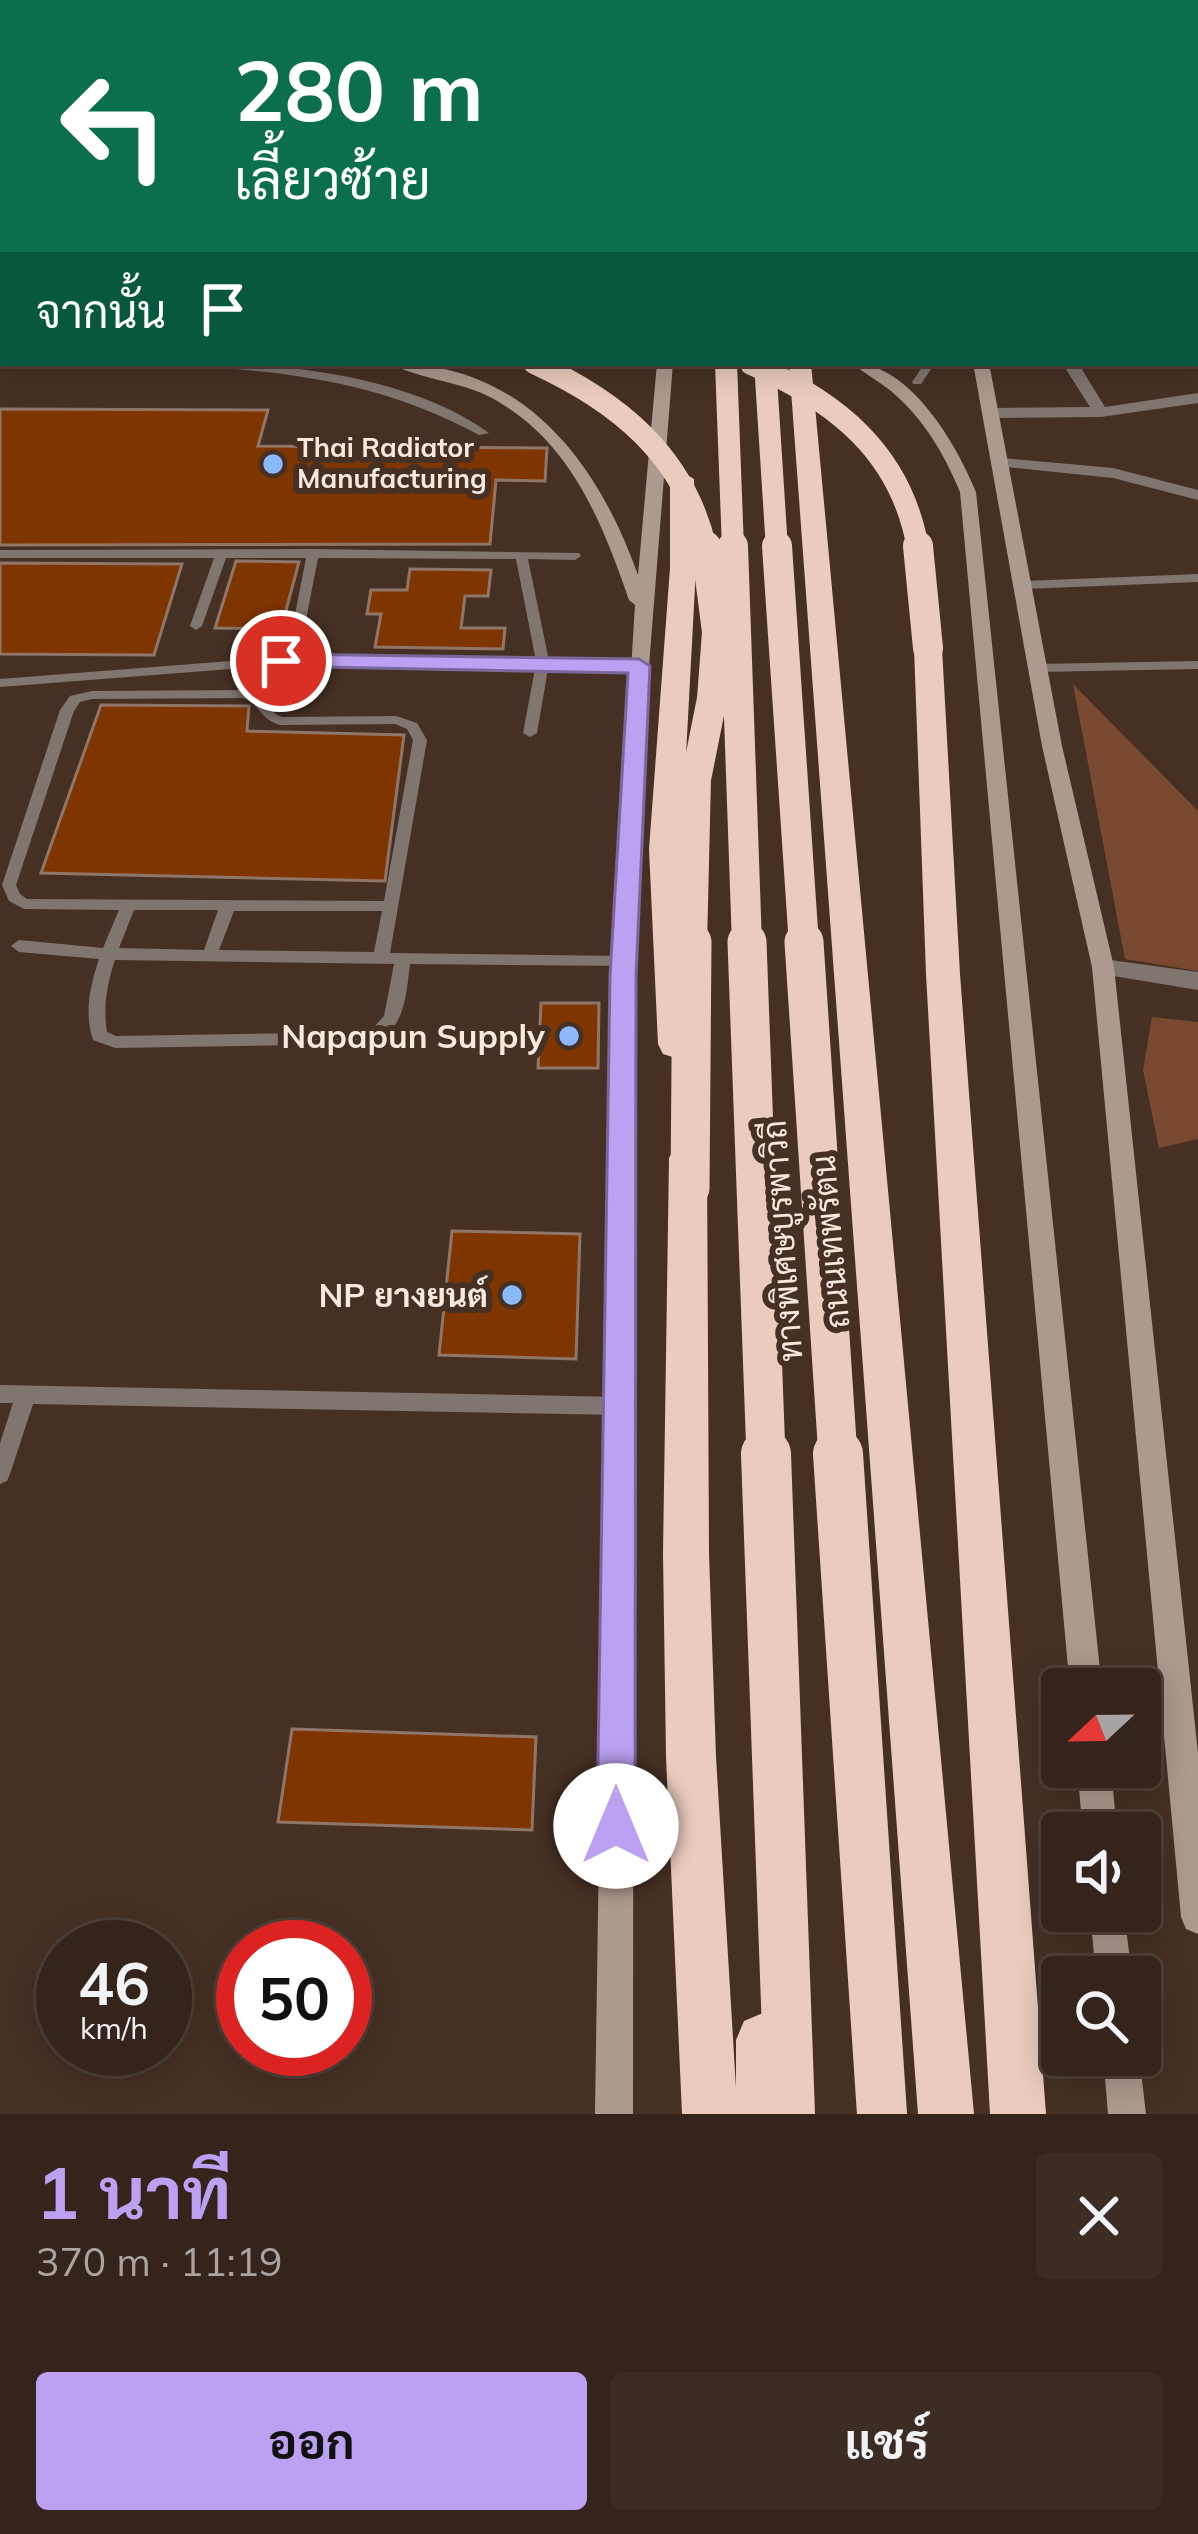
<!DOCTYPE html>
<html lang="th">
<meta charset="utf-8">
<style>
body{margin:0;font-family:Mulish,Sarabun,sans-serif;background:#3c2c24;color:#f1f3f6;height:100vh;display:flex;flex-direction:column;font-size:45px;white-space:nowrap}
*{box-sizing:border-box;margin:0}
p{font-size:39px;color:#a9a4a3}
.icon{flex:none;width:66px;height:66px;fill:none;stroke:currentColor;stroke-width:2;stroke-linecap:round;stroke-linejoin:round}
.map{position:relative;height:2114px;overflow:hidden}
.side{display:flex;flex-direction:column;background:#34241b;flex:1}
.side>*{flex:none}
.banner{position:absolute;left:0px;top:0px;width:1200px;height:366px;box-shadow:0 6px 30px #0003,0 0 0 3px #4e413a;background:#0b6e4f;color:#fff;overflow:hidden}
.needle{width:78px;rotate:248deg}
.buttons{position:absolute;left:1041px;top:1668px;display:grid;gap:24px}
.buttons a{display:grid;place-items:center;width:120px;height:120px;border-radius:12px;background:#34241b;box-shadow:0 6px 30px #0003,0 0 0 3px #4e413a;font-size:60px}
.speed{position:absolute;left:36px;top:1920px;display:flex;gap:24px;font-size:60px;font-weight:700;text-align:center}
.speed>*{display:grid;place-content:center;width:156px;height:156px;border-radius:50%;background:#34241b;box-shadow:0 6px 30px #0003,0 0 0 3px #4e413a;line-height:1}
.speed small{font-size:30px;font-weight:400}
.speed .limit{border:18px solid #d22;background:#fff;color:#111}
.pin{position:absolute;display:grid;place-items:center;width:102px;height:102px;color:#fff;margin:-51px;border:6px solid #fff;border-radius:50%;box-shadow:0 3px 12px #0007}
.me{position:absolute;width:132px;margin:-66px;rotate:0deg;stroke-linejoin:round;filter:drop-shadow(0 0 9px #0008)}
.turn{display:flex;align-items:center;gap:42px;height:252px;padding:0 36px;font-size:54px}
.turn .icon{width:156px;height:156px;stroke-width:2.5}
.turn b{display:block;font-size:84px;line-height:102px}
.then{display:flex;align-items:center;height:114px;padding:0 36px;background:#0003;gap:24px;font-size:45px}
.round{display:grid;place-items:center;flex:none;width:126px;height:126px;border-radius:12px;background:#3c2c24}
.summary{display:flex;align-items:center;justify-content:space-between;height:204px;padding:0 36px}
h1{font-size:72px;font-weight:700;line-height:90px;color:#bca0f2}
.cta{display:flex;gap:24px;margin-top:auto;padding:24px 36px}
.cta a{flex:1;height:138px;border-radius:12px;background:#bca0f2;color:#111;font-size:48px;font-weight:700;line-height:138px;text-align:center}
.cta a+a{background:#3c2c24;color:#f1f3f6}
.map>svg:first-child{display:block}
.green{fill:#794a31}
.building{fill:#7f3500;stroke:#907669;stroke-width:3}
.lines{fill:none;stroke-linecap:round;stroke-linejoin:round}
.lane{fill:#81756f;fill-rule:evenodd}
.street{fill:#81756f;fill-rule:evenodd}
.secondary{fill:#ac998f;fill-rule:evenodd}
.highway{fill:#eaccbe;fill-rule:evenodd}
.highway-bridge-far3{stroke:#eaccbe;stroke-width:22}
.highway-bridge-far2{stroke:#eaccbe;stroke-width:30}
.highway-bridge-far1{stroke:#eaccbe;stroke-width:39}
.highway-bridge{stroke:#eaccbe;stroke-width:50}
.route{fill:#bca0f2;stroke:#7a689d;stroke-width:3}
.poi-dot{fill:#8cb9fc;stroke:#463024;stroke-width:4.5}
.labels{text-anchor:middle;stroke-width:12;stroke-linejoin:round;paint-order:stroke}
.far-poi-label{font-size:27px;font-weight:bold;fill:#f7e8e0;stroke:#463024;text-anchor:start}
.poi-label{font-size:33px;font-weight:bold;fill:#f7e8e0;stroke:#463024;text-anchor:end}
.street-label{font-size:33px;fill:#f7e8e0;stroke:#463024}
</style>
<div class="map">
<svg width="1198" height="2114" viewBox="0 0 1198 2114">
<rect width="100%" height="100%" fill="#463024"/>
<path class="green" d="M1073 684 1198 811V971L1125 959Z
M1152 1017 1198 1022V1139L1159 1148 1143 1070Z"/>
<path class="building" d="M0 409 268 410 258 446 547 448 545 481 496 480 490 544 0 545Z
M236 561 299 562 281 629 215 628Z
M0 563 182 564 154 655 0 654Z
M410 569 491 570 488 596H465L461 628H505L503 649 375 647 381 614H367L371 590H407Z
M101 705 249 706 247 731 404 735 385 881 41 873Z
M541 1003H599L598 1068H538Z
M452 1231 580 1234 576 1359 439 1355Z
M292 1729 536 1737 532 1830 278 1822Z"/>
<g class="lines">
<path class="lane" d="M171 0H179V3H171Z
M0 113H3V129L0 130Z
M1197 176H1198V182H1197Z
M0 356H3V362H0Z
M189 363C284 363 409 375 489 433L479 435C384 384 300 373 194 366Z
M925 363H935L921 384H913L912 382Z
M313 549 579 553 581 556 575 560 528 559 549 661 639 662 646 666 639 670 548 669 537 733 530 737 523 733 535 669 281 665 0 687V679L281 657 536 661 516 559 318 558 305 625 299 629 293 625 306 558H226L202 626 196 630 190 626 214 558H0V550Z
M1198 574V582L1024 589 1018 585 1024 581Z
M1198 661V669L1038 672 1031 668 1038 664Z
M243 690C268 696 263 709 282 717L396 716 417 723 427 740 390 953 624 956 632 962 630 966 410 964C406 996 405 1031 371 1044L115 1048 93 1040C84 1013 90 986 99 959L19 952 11 946 19 940 103 948 119 910 24 909 9 901 2 885 60 710 70 696 92 691ZM243 698C259 702 259 719 280 725L395 724 407 729 413 740 384 901 27 899 20 894 16 885 74 711 80 702 92 699ZM134 910H218L204 950 119 948ZM234 911H382L374 952 219 950ZM115 960 394 964 384 1016 369 1032 116 1036 107 1032C103 1007 107 984 115 960Z
M0 1385 620 1397 627 1400 630 1406 627 1412 620 1415 33 1404 10 1474 7 1481 0 1484V1443L13 1403H0Z"/>
<path class="street" d="M1104 0H1191L1100 3Z
M1197 89H1198V97H1197Z
M1197 231H1198V239H1197Z
M1197 251H1198V259H1197Z
M1062 363H1078L1105 407 1198 393V403L1101 417 992 418 984 413 992 408 1090 407Z
M1002 458 1113 468 1198 490V500L1113 478 996 466V460Z
M1103 959 1198 972V990L1095 973 1092 967Z"/>
<path class="secondary" d="M844 0H854L855 3H845Z
M879 0H889L890 3H880Z
M0 201H3V209H0Z
M0 254H3V262H0Z
M0 280H3V288H0Z
M0 339H3V347H0Z
M390 363C523 363 597 460 638 575L657 363H673L649 666 634 976 633 2114H595L612 976 635 605 629 600C601 519 569 438 488 396 458 381 418 379 390 363Z
M852 363C910 363 957 445 976 492L1102 1689H1070L960 492C944 453 923 418 891 391 878 381 864 373 852 363Z
M973 363H989L1062 746 1114 967 1198 1753V1934L1186 1929 1181 1917 1092 967 1042 746Z
M1077 1767H1111L1117 1833H1083Z
M1090 1911H1124L1132 1977H1096Z
M1103 2055H1139L1146 2114H1108Z"/>
<path class="highway" d="M696 0H712V3H696Z
M762 0H778V3H762Z
M809 0H825L826 3H810Z
M0 225H3V237H0Z
M0 319H3V333H0Z
M789 363H811L974 2114H918Z
M682 472 694 479 696 568 681 849 694 1044 689 1054 676 1058 663 1054 658 1044 649 849 670 568V479Z
M928 639 942 648 960 974 1046 2114H990L926 974 914 648Z
M688 1142 701 1147 707 1158 709 1553 716 1757 736 2088V2040L744 2021 763 2013 782 2021 790 2040 793 2114H682L666 1757 663 1553 669 1158 675 1147Z"/>
<path class="highway-bridge-far3" d="M534 363C617 401 685 455 706 549
M726 363 733 549
M765 363 777 549
M751 364C836 401 902 453 918 549"/>
<path class="highway-bridge-far2" d="M733 546 747 945
M777 546 804 945
M918 546 928 648
M692 945 696 779 712 699 717 632 706 546"/>
<path class="highway-bridge-far1" d="M747 942 766 1457
M804 942 838 1457
M690 1188 692 942"/>
<path class="highway-bridge" d="M766 1454 790 2114
M838 1454 882 2114"/>
</g>
<path class="route" d="M281 654 639 659 650 666 636 976 635 1826 630 1840 616 1846 603 1840 597 1826 610 976 628 673 273 666V656Z"/>
<g class="poi-dot">
<circle cx="273" cy="464" r="12"/>
<circle cx="569" cy="1036" r="12"/>
<circle cx="512" cy="1295" r="12"/>
</g>
<g class="labels">
<g class="far-poi-label">
<text x="297" y="457">Thai Radiator<tspan x="297" dy="31">Manufacturing</tspan></text>
</g>
<g class="poi-label">
<text x="545" y="1048">Napapun Supply</text>
<text x="488" y="1307">NP ยางยนต์</text>
</g>
<g class="street-label">
<text transform="translate(782 1241) rotate(-94)" y="12">ทางพิเศษบูรพาวิถี</text>
<text transform="translate(830 1242) rotate(-95)" y="12">ถนนเทพรัตน</text>
</g>
</g>
</svg>
<div class="buttons">
<a><svg class="needle" viewBox="-14 -14 28 28"><path d="M0-13l5 13h-10z" fill="#e53935"/><path d="M0 13l5-13h-10z" fill="#a9a4a3"/></svg></a>
<a><svg class="icon" aria-label="sound" viewBox="0 0 24 24"><path d="M4 9h4l5-4v14l-5-4H4zM17 9q2 3 0 6"/></svg></a>
<a><svg class="icon" aria-label="search" viewBox="0 0 24 24"><circle cx="10" cy="10" r="6"/><path d="M15 15l6 6"/></svg></a>
</div>
<div class="speed"><div>46<small>km/h</small></div><div class="limit">50</div></div>
<div class="pin" style="left:281px;top:661px;background:#d93025"><svg class="icon" aria-label="arrive" viewBox="0 0 24 24"><path d="M6 21V4h12l-3 4 3 4H6"/></svg></div>
<svg class="me" style="left:616px;top:1826px" viewBox="-20 -20 40 40"><circle r="19" fill="#fff"/><path d="M0-13L10 11 0 6-10 11z" fill="#bca0f2"/></svg>
<div class="banner">
<div class="turn"><svg class="icon" aria-label="left" viewBox="0 0 24 24"><path d="M17 20v-9H6M10 6l-5 5 5 5"/></svg><div><b>280 m</b>เลี้ยวซ้าย</div></div>
<div class="then">จากนั้น<svg class="icon" aria-label="arrive" viewBox="0 0 24 24"><path d="M6 21V4h12l-3 4 3 4H6"/></svg></div>
</div>
</div>
<section class="side">
<div class="summary"><div><h1>1 นาที</h1><p>370 m · 11:19</p></div><a class="round"><svg class="icon" aria-label="close" viewBox="0 0 24 24"><path d="M6 6l12 12M18 6L6 18"/></svg></a></div>
<div class="cta"><a>ออก</a><a>แชร์</a></div>
</section>
